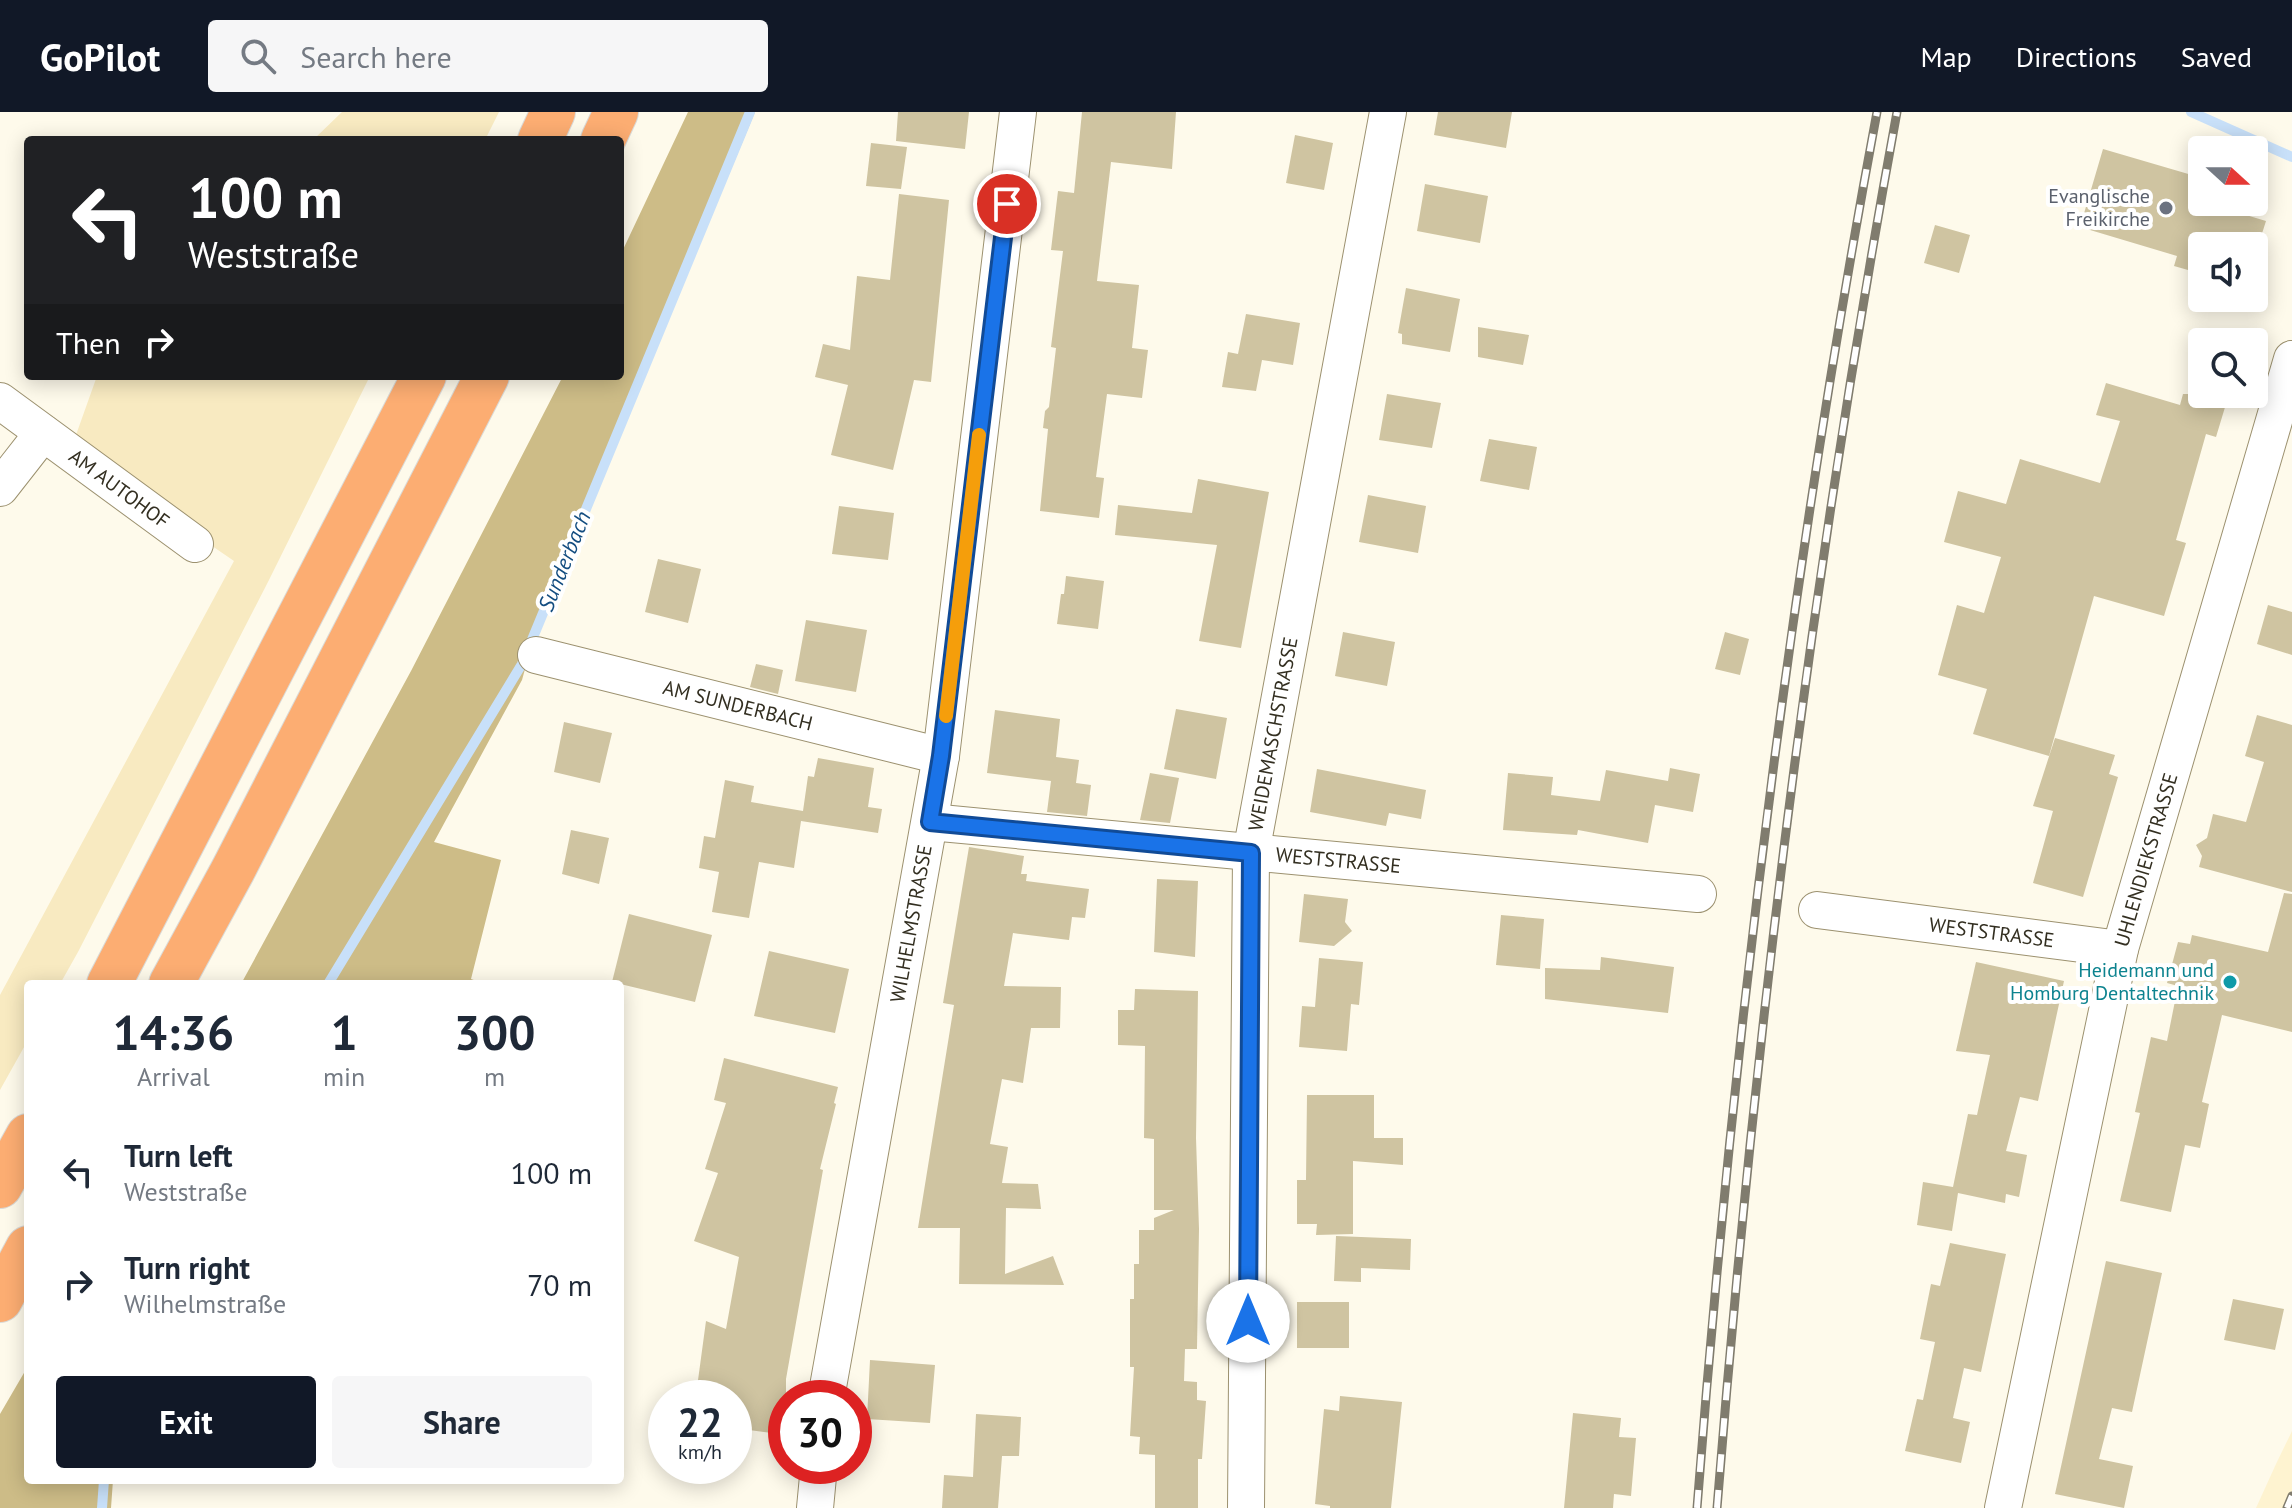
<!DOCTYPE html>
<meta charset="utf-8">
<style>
body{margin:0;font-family:"PT Sans",sans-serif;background:#f6f6f7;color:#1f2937;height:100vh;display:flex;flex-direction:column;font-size:30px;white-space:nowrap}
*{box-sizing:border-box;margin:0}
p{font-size:26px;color:#747a83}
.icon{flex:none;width:44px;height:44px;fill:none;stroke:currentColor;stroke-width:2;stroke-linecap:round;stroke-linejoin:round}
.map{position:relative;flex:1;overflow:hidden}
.side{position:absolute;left:24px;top:868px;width:600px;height:504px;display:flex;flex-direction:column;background:#fff;border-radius:8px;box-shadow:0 4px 20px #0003}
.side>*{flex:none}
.banner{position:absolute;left:24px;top:24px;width:600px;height:244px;border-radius:8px;box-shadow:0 4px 20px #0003;background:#202124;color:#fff;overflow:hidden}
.needle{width:52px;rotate:111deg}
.controls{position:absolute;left:2188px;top:24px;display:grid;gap:16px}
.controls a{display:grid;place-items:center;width:80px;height:80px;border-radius:8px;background:#fff;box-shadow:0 4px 20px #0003;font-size:40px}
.speed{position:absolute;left:648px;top:1268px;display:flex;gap:16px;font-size:40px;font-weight:700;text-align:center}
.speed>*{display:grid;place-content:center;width:104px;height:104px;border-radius:50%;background:#fff;box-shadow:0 4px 20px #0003;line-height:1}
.speed small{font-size:20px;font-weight:400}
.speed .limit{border:12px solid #d22;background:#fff;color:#111}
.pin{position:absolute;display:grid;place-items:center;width:68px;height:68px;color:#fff;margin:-34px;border:4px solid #fff;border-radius:50%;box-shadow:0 2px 8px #0007}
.me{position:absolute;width:88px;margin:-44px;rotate:0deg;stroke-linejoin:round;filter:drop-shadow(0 0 6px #0008)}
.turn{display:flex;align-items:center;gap:28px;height:168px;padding:0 32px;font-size:36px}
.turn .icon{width:104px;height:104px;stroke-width:2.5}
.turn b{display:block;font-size:56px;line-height:68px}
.then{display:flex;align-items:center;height:76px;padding:0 32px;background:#0003;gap:16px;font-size:30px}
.eta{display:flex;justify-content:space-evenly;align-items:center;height:136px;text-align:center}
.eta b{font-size:48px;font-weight:700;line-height:56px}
.cta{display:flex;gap:16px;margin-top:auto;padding:16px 32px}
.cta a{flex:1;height:92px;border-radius:8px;background:#111827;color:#fff;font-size:32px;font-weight:700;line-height:92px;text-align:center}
.cta a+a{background:#f6f6f7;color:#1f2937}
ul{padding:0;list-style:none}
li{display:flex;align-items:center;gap:24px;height:112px;padding:0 32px}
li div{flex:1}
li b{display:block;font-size:30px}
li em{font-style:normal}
header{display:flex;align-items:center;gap:48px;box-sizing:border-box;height:112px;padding:0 40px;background:#111827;color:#fff}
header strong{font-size:38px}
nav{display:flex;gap:44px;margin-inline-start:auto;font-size:28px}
.search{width:560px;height:72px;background:#f6f6f7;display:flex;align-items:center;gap:20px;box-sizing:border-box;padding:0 28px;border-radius:8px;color:#747a83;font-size:30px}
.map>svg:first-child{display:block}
.built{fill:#fef3d0}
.green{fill:#f8eac1}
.forest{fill:#cdbc87}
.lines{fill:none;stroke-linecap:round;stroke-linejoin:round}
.stream{stroke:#c8e0f9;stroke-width:10}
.building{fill:#cfc4a1}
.street-casing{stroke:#9c916f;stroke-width:38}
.highway-casing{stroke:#dadad7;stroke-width:46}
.street{stroke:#fff;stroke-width:36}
.highway{stroke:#fcad72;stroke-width:44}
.rail-casing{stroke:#807c6e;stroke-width:9}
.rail{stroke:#fff;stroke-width:6;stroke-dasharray:18;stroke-linecap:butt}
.route-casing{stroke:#114b97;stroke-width:20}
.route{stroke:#1a73e8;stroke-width:14}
.slow{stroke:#f59e0b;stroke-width:14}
.worship-dot{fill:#6b7280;stroke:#fff;stroke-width:3}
.culture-dot{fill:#0f9aa8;stroke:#fff;stroke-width:3}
.labels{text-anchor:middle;stroke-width:8;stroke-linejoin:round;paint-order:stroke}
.worship-label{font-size:20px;fill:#5b616d;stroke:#fff;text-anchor:end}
.street-label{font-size:20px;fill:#332f21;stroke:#fff}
.culture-label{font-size:20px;fill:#0d838f;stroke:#fff;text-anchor:end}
.water-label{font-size:22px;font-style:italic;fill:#134d80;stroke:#fff}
</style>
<header>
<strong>GoPilot</strong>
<div class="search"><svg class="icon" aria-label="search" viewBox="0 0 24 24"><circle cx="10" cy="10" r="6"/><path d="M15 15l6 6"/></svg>Search here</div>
<nav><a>Map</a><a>Directions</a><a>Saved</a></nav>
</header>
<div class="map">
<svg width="2292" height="1396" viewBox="0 0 2292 1396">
<rect width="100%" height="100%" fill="#fefaeb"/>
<path class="built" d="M2292 1319V1396H2256L2276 1352Z"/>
<path class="green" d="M342 0H499L485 28H313Z
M97 264H370L269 468 78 840 60 872H28V928L0 978V883L234 449 71 337Z"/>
<path class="forest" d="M688 0H755L532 532 522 568 434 730 501 748 471 867 485 872H241L411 559 563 264H620V144Z
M28 1254V1368H113L111 1396H0V1302Z"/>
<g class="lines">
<path class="stream" d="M2191 0 2292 45
M328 872 522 552 750 0
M102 1396 104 1368"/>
</g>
<path class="building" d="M898 0H969L965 37 896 29Z
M1082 0H1176L1172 57 1111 50 1097 169 1139 173 1132 236 1148 238 1142 286 1107 282 1096 365 1104 366 1099 406 1040 399 1048 317 1043 316 1045 299 1049 295 1056 236 1051 235 1063 139 1051 138 1058 79 1074 81Z
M1438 0H1512L1506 36 1434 23Z
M1295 23 1333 31 1324 78 1286 71Z
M871 31 907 35 901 77 866 74Z
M2103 37 2202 66V90H2250L2246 103 2266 109 2258 134H2202V162L2174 154 2177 144 2080 115Z
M1425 72 1488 84 1480 131 1417 119Z
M899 82 949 88 931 270 914 268 893 358 831 343 848 273 815 265 823 232 850 238 857 164 890 168Z
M1935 113 1970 123 1959 161 1924 151Z
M1406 176 1460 187 1450 240 1402 232V222L1398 221Z
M1246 202 1300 211 1293 253 1262 248 1256 279 1222 275 1228 240 1238 242Z
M1478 215 1529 223 1523 253 1478 245Z
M2106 271 2180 293 2183 282H2229L2216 325 2206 322 2176 428 2186 431 2164 504 2094 484 2049 644 1973 622 1987 577 1938 563 1957 493 1984 501 2001 445 1944 430 1958 379 2006 392 2020 347 2100 371 2120 309 2096 303Z
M1387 282 1441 291 1432 336 1379 328Z
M1489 327 1537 335 1529 378 1480 369Z
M1198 367 1269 380 1241 536 1199 529 1217 433 1115 423 1118 393 1192 401Z
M1368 383 1426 394 1418 441 1359 430Z
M839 394 894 401 888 448 832 442Z
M658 447 701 457 688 511 645 500Z
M1066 464 1104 469 1098 517 1057 512 1061 482H1064Z
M2268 493 2292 500V543L2257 532Z
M806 508 867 518 856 580 795 569Z
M1343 520 1395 530 1387 574 1335 564Z
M1725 520 1749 527 1740 563 1715 557Z
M756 552 783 558 778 582 750 575Z
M1176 597 1227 606 1216 667 1164 657Z
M995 598 1060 607 1056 645 1079 648 1076 671 1091 673 1087 704 1047 700 1051 669 987 661Z
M2257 603 2292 613V780L2199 755 2202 744 2196 733 2207 726 2213 702 2246 710 2264 650 2245 644Z
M564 610 612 621 600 671 554 660Z
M2055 626 2115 643 2109 662 2118 665 2083 785 2033 771 2053 699 2033 694Z
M818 646 874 656 868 695 882 697 878 721 801 709 794 756 759 750 749 806 712 800 719 760 699 756 704 724 715 726 725 668 754 674 751 690 803 699 808 664 814 665Z
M1670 656 1700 662 1693 700 1655 693 1648 731 1578 718 1577 723 1503 718 1508 661 1553 665 1551 683 1600 689 1606 658 1668 669Z
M1317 657 1426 678 1421 707 1389 701 1386 714 1310 700Z
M1150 661 1179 666 1170 711 1140 708Z
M571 718 609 726 599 772 562 762Z
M969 735 1024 744 1021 762H1027L1026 769 1089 777 1085 806 1072 805 1069 828 1013 821 1004 874 1061 875 1060 916H1031L1023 971 1002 967 990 1032 1008 1035 1002 1071 1038 1072 1041 1097 1006 1096 1005 1162 1053 1144 1064 1173 959 1172 960 1116H918L954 893 943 891Z
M1157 767 1198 769 1195 845 1154 840Z
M2284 781 2292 782V920L2222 903 2202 990 2209 992 2200 1036 2185 1033 2171 1100 2120 1089 2140 1001 2135 1000 2151 925 2167 929 2178 874 2167 871 2178 830 2190 832 2192 823 2268 840Z
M1304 782 1348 787 1345 810 1352 819 1334 834 1299 830Z
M629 802 712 823 695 890 612 870Z
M1501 803 1544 807 1540 857 1496 853Z
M769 839 849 857 835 921 754 904Z
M1601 845 1674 855 1668 901 1545 887V856L1600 858Z
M1319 846 1363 850 1359 893 1351 892 1347 939 1299 935 1302 894 1315 895Z
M1976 850 2064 869 2038 989 2020 985 2006 1039 2027 1043 2019 1085 2006 1082 2005 1091 1958 1081 1952 1119 1917 1113 1923 1070 1953 1075 1968 1002 1977 1003 1990 943 1956 939Z
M1135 877 1198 879 1196 1026 1199 1117 1197 1237H1185L1184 1269 1197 1270V1288L1206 1289 1202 1347H1198V1396H1155V1343L1139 1342 1140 1325 1130 1324 1134 1255H1130V1187H1134V1152H1139V1118H1154V1106L1174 1098H1154V1027L1144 1026 1145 934 1118 933V898H1134Z
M724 946 838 975 834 991 836 992 820 1057 823 1058 786 1267V1300H783L780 1322 734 1316V1286L696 1283 706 1209 726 1217 739 1145 694 1129 718 1061 705 1057 726 991 714 988Z
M1307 983H1374V1026H1403V1053L1353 1049V1122L1316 1123 1317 1112H1297V1068H1306Z
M1336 1124 1411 1127 1410 1158 1361 1156V1170L1334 1169Z
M1950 1131 2006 1142 1981 1260 1964 1256 1953 1306 1970 1310 1961 1351 1905 1339 1917 1287 1923 1288 1935 1230 1920 1227 1931 1172 1940 1174Z
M2106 1149 2162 1161 2132 1300 2112 1296 2099 1347 2133 1354 2124 1396 2055 1382Z
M2233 1187 2284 1197 2275 1238 2224 1228Z
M1297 1190H1349V1236H1297Z
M870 1248 935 1253 930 1311 867 1307Z
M1340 1284 1402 1290 1391 1396H1330V1394L1315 1392 1324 1297 1339 1299Z
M1573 1301 1621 1306 1619 1325 1636 1326 1631 1384 1614 1382 1613 1396H1564Z
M976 1302 1021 1305 1019 1344H1002L998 1396H942L944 1363 973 1365Z"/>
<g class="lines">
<g class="street-casing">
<g id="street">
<path id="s1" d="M0 289 195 432"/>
<path d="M0 376 43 321"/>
<path id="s2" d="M536 543 941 644"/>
<path id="s3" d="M930 710 1698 782"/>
<path id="s4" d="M1817 798 2120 837"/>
<path id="s5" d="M826 1286 941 644 1018 0"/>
<path d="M815 1396 819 1354"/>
<path id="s6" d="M1246 1396 1251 741 1388 0"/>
<path id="s7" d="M2003 1396 2120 837 2292 247"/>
</g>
</g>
<g class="highway-casing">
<path id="highway" d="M540 28 553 0
M603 28 616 0
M109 872 424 264
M171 872 233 758 487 264
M0 1074 28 1024
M0 1188 28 1136"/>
</g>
<use href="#street" class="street"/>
<use href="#highway" class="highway"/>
<g class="rail-casing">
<path id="rail" d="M1697 1396C1733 928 1791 461 1877 0
M1717 1396C1754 928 1812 462 1897 0
M2287 1396 2292 1384"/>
</g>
<use href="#rail" class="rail"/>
</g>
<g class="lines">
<g class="route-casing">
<path id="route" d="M1007 92 941 644 930 710 1251 741 1248 1209"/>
</g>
<use href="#route" class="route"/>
<path class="slow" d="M946 604 979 323"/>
</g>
<circle class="worship-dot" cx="2166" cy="96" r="8"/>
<circle class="culture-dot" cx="2230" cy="870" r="8"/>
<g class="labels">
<g class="worship-label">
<text x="2150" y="91">Evanglische<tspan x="2150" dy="23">Freikirche</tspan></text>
</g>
<g class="street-label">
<text dy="7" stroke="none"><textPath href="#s1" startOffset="148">AM AUTOHOF</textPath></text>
<text dy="7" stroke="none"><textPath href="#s2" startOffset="208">AM SUNDERBACH</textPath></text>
<text dy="7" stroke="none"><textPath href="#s6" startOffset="776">WEIDEMASCHSTRASSE</textPath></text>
<text dy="7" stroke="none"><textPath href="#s7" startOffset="664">UHLENDIEKSTRASSE</textPath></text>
<text dy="7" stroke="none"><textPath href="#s3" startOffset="410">WESTSTRASSE</textPath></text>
<text dy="7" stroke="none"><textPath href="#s5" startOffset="482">WILHELMSTRASSE</textPath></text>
<text dy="7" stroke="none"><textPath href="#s4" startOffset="176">WESTSTRASSE</textPath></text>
</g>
<g class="culture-label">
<text x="2214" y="865">Heidemann und<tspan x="2214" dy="23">Homburg Dentaltechnik</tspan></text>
</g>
<g class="water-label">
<text transform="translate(564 449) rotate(-68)" y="8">Sunderbach</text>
</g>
</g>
</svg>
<div class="controls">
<a><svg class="needle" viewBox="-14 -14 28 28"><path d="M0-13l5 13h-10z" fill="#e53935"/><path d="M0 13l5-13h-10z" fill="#747a83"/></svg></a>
<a><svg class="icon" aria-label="sound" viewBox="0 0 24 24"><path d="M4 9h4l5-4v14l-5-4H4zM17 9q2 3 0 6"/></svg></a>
<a><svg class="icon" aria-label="search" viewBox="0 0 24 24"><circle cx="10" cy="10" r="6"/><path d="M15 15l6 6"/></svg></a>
</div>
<div class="speed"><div>22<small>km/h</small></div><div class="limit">30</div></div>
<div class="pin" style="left:1007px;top:92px;background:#d93025"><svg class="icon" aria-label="arrive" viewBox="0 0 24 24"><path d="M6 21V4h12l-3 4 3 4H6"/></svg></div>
<svg class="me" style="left:1248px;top:1209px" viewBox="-20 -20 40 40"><circle r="19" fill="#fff"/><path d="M0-13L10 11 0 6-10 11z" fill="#1a73e8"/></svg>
<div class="banner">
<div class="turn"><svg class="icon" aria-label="left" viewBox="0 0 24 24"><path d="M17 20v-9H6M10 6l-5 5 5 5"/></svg><div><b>100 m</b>Weststraße</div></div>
<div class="then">Then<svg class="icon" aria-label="right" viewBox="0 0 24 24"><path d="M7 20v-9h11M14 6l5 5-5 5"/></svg></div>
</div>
<section class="side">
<div class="eta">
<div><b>14:36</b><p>Arrival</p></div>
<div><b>1</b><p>min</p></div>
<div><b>300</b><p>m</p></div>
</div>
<ul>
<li><svg class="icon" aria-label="left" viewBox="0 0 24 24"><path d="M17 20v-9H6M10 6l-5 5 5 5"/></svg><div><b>Turn left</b><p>Weststraße</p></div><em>100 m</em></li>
<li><svg class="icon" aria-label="right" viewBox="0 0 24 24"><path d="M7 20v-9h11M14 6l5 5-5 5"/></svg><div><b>Turn right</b><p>Wilhelmstraße</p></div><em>70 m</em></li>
</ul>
<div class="cta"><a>Exit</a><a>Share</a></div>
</section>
</div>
